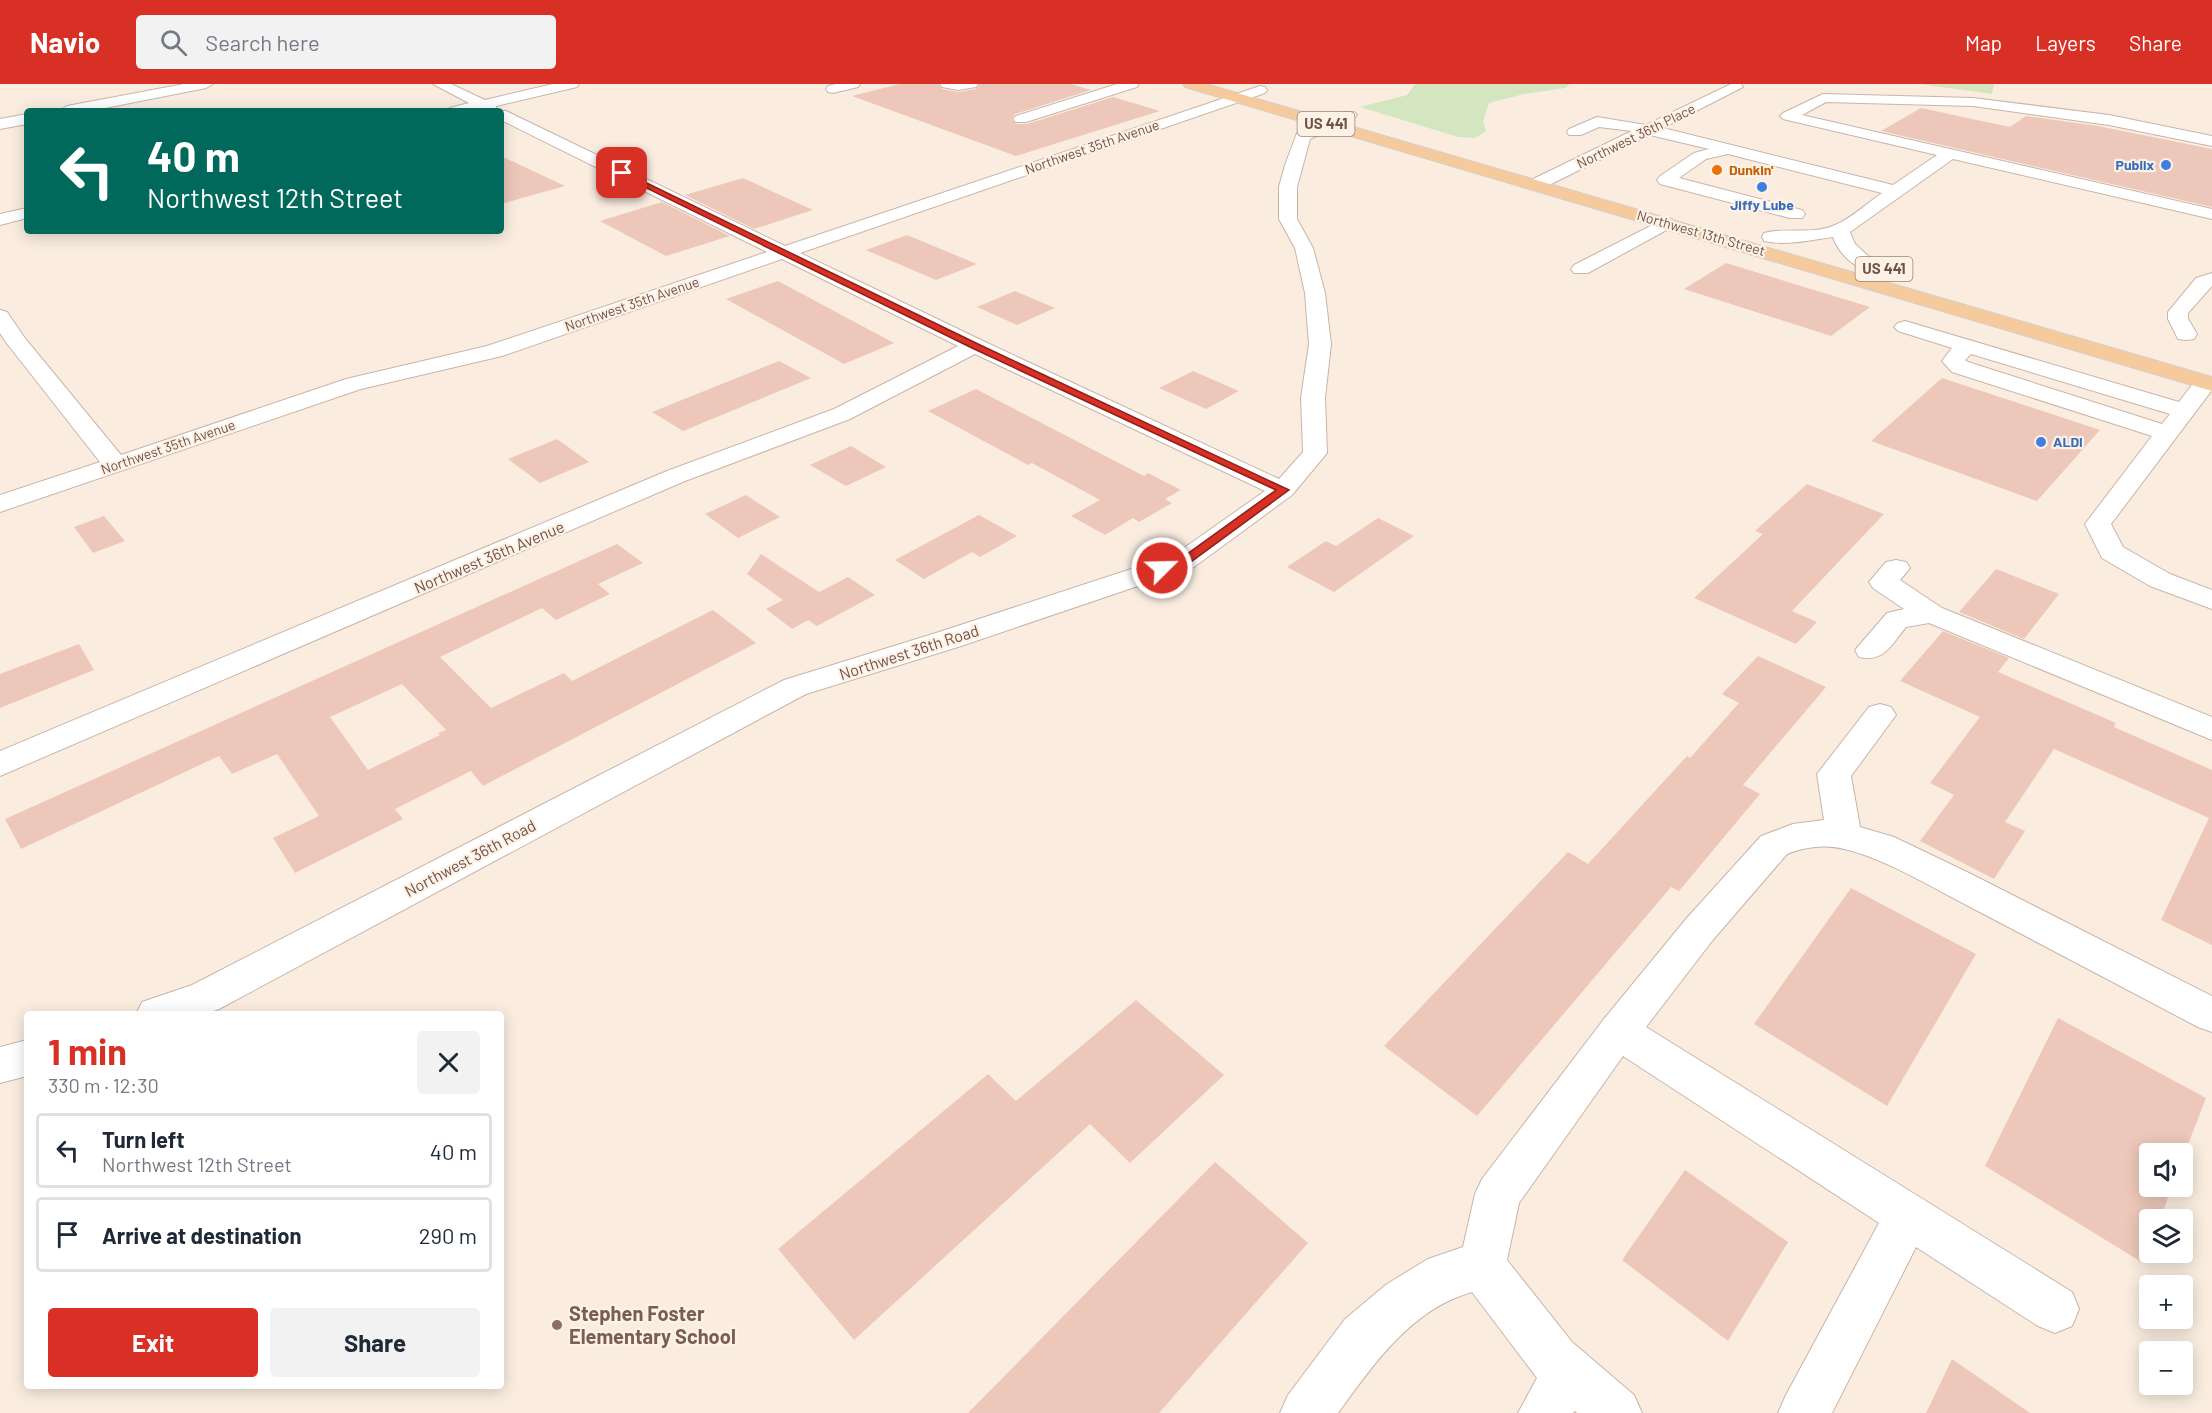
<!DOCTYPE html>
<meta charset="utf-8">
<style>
body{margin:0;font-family:Barlow,sans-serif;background:#f2f2f3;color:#1f2937;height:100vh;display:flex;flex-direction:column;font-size:22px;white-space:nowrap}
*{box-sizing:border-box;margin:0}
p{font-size:20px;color:#747a83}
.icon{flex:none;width:33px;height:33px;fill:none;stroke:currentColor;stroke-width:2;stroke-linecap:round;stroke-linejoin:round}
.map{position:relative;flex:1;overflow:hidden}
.side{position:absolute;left:24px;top:927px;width:480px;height:378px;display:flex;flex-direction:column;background:#fff;border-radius:6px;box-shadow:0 3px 15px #0003}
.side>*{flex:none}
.top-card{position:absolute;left:24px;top:24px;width:480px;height:126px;border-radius:6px;box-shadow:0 3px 15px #0003;background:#00695c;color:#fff;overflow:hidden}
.tools{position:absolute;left:2139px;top:1059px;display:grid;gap:12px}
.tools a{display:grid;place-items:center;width:54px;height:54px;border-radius:6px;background:#fff;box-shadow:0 3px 15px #0003;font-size:30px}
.pin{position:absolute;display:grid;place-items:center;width:51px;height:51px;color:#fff;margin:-26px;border-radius:12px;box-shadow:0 3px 9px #0006}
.me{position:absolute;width:66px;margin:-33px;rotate:67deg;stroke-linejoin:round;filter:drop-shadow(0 0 4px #0008)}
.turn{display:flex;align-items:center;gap:21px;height:126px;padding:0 24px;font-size:27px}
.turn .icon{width:78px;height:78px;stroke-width:2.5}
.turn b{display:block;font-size:42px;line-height:51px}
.round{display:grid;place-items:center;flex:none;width:63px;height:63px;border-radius:6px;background:#f2f2f3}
.head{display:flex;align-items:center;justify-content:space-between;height:102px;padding:0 24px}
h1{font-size:36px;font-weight:700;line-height:45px;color:#d93025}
.cta{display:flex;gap:12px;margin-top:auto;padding:12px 24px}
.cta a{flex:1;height:69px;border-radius:6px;background:#d93025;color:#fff;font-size:24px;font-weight:700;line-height:69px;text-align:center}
.cta a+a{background:#f2f2f3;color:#1f2937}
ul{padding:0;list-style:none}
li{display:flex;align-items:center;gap:18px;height:75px;margin:0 12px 9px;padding:0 12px;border:3px solid #e0e1e3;border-radius:6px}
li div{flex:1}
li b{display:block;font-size:22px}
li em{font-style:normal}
header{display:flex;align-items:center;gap:36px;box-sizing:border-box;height:84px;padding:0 30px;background:#d93025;color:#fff}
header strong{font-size:28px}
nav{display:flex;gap:33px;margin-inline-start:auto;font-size:21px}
.search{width:420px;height:54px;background:#f2f2f3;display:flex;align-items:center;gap:15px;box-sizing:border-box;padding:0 21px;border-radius:6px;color:#747a83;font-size:22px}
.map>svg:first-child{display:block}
.green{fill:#d4e6c0}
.building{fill:#edc8ba;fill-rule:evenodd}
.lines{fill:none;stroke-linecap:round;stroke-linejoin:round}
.minor-casing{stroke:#c9b4a9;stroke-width:2}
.major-casing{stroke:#d7cfcc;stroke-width:2}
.minor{fill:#fff;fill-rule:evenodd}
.major{fill:#f5ca9c;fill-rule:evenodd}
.route{fill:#d93025;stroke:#8d1f18;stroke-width:1.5}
.shop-dot{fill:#3f7fe0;stroke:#fef1e6;stroke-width:2}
.food-dot{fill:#e8710a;stroke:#fef1e6;stroke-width:2}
.education-dot{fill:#8d6e63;stroke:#fef1e6;stroke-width:2}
.labels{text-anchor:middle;stroke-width:4.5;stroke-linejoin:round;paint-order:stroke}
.far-street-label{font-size:14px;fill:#6f534a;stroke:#fef1e6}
.far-shop-label{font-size:14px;font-weight:bold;fill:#366cbe;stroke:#fef1e6;text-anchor:end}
.far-food-label{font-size:14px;font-weight:bold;fill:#c56008;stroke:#fef1e6;text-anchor:start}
.shield{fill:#fef1e6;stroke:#9a8279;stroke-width:1.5}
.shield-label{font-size:15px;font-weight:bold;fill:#6f534a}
.street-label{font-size:16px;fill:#6f534a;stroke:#fef1e6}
.near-education-label{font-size:20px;font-weight:bold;fill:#785e54;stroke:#fef1e6;text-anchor:start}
</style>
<header>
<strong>Navio</strong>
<div class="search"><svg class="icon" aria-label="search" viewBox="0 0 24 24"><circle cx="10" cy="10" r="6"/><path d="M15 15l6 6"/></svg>Search here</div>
<nav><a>Map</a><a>Layers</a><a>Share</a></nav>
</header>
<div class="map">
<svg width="2212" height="1329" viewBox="0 0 2212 1329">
<rect width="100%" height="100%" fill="#faede0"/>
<path class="green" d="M1415 0H1570L1565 4 1524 10 1489 19 1483 37 1486 47 1475 54 1458 53 1360 23 1407 11Z
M1920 0H1994L1992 10Z"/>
<path class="building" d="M899 0H938L942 5 958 8 976 5 980 0H1071L1091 6 1015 30 1011 35 1016 40H1027L1113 13 1160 27 1016 72 852 12Z
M1921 24 2010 43 2026 32 2098 42 2212 65V123L1881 47Z
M501 72 565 102 501 120Z
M743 94 813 126 754 145 685 111Z
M662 118 730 152 666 172 600 137Z
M907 151 977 180 936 196 866 166Z
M1726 179 1870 223 1831 252 1684 205Z
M778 197 894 259 844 280 726 215Z
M1015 207 1055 224 1017 241 977 223Z
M779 277 811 294 683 347 652 328Z
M1193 287 1239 307 1206 325 1159 304Z
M1942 294 2100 346 2037 417 1871 357Z
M976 305 1144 392 1148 389 1181 406 1165 415 1172 419 1139 438 1133 434 1105 451 1071 432 1100 416 1032 379 1028 381 928 327Z
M557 355 589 378 540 399 508 375Z
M851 362 886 383 846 402 810 381Z
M1807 400 1884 430 1792 527 1817 538 1796 560 1694 514 1763 450 1755 447Z
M746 411 780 433 738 454 705 430Z
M979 431 1017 452 980 473 972 468 924 495 895 476Z
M104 432 125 457 93 469 74 443Z
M1378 434 1414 452 1334 508 1287 483 1326 457 1336 462Z
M617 460 643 479 598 500 610 510 556 536 542 524 440 573 491 624 564 589 572 597 713 526 756 559 483 702 471 687 395 725 403 735 295 789 273 754 319 732 277 670 232 690 219 672 21 765 5 735ZM402 600 446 646 438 649 440 651 368 686 330 633Z
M761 470 819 508 848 493 875 511 817 542 808 536 792 545 766 525 783 516 747 490Z
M1996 485 2059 510 2024 555 1959 528Z
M1943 547 2009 574 1998 588 2116 639 2114 643 2212 686V861L2161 836 2209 734 2054 665 2005 738 2025 747 1994 795 1920 757 1954 711 1930 699 1980 633 1900 597Z
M79 560 94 586 0 624V590Z
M1758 572 1826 603 1743 701 1760 710 1679 807 1671 803 1477 1032 1384 962 1568 768 1588 780 1687 672 1690 674 1739 619 1722 610Z
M1851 804 1976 870 1887 1022 1754 940Z
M1136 916 1224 991 1130 1079 1090 1040 854 1256 778 1165 988 990 1016 1017Z
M2058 934 2206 1014 2182 1076V1070H2150V1102H2172L2160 1136H2150V1163L2143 1179 1985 1082Z
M1215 1078 1308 1159 1159 1329H968Z
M1685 1086 1788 1158 1728 1257 1622 1176Z
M1952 1275 2030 1329H1926Z"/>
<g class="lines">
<g class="minor-casing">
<path id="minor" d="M184 0H213L206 4 90 27H59L67 22Z
M433 0H451L485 16 553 0H579L577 3 496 22 495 27H447L450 24 469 19Z
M836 0H860L858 3 833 9 828 8 826 5 828 2Z
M940 0H978L976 3 958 6 942 3Z
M1117 0H1139L1137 3 1026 38H1016L1013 35 1016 32Z
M1731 0H1741L1743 3 1663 44 1893 101 1937 71 1783 35 1780 32 1783 29 1823 10 1973 14 2109 31 2212 52V62L2109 41 1973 22 1826 18 1802 31 2212 125V135L1953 75 1850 148 1855 160 1877 180 1874 184C1856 189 1838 168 1833 153 1811 156 1786 162 1764 157L1762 153 1764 149C1787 143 1813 151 1835 141 1852 134 1867 119 1882 109L1728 70 1706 75 1679 94 1802 126 1805 130 1802 134H1790L1660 100 1657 96 1660 92 1694 69 1709 65 1650 51 1541 105H1529L1526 101 1529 97 1632 47 1599 43 1581 51H1569L1567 48 1569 45 1597 33 1646 41Z
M1260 2 1265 3 1267 6 1265 9 800 169 983 257 1279 395 1303 368 1301 314 1309 260 1305 209 1295 164 1279 135V103L1285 81 1297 49 1344 28H1354L1357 31 1354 34 1310 55 1297 103V135L1313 164 1325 209 1331 260 1325 314 1327 369 1292 411 1194 483 958 563 806 610 219 925 205 930H136L142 918 192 901 784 596 936 549 1174 471 1265 407 975 270 850 335 685 397 0 692V667L667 387 834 325 958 262 782 175 502 272 361 305 0 428V411L100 378 5 257 0 249V226L7 228 24 253 121 371 346 295 487 262 767 168 501 36V27H496H506L785 162Z
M27 30V40L0 45V35Z
M27 124V134L0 141V130Z
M1666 134 1672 135 1675 139 1672 143 1588 189H1574L1571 185 1574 181Z
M2212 189V202L2188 229V235L2197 250 2194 255 2186 256 2178 255 2168 235V228L2196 194Z
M1905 237 2179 318 2198 293H2212V306L2111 440 2123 463 2170 490 2212 506V525L2150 502 2102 474 2085 440 2152 352 1952 288 1942 277 1952 264 1898 247 1894 243 1898 239ZM1971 270 2170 330 2162 340 1968 278 1965 276Z
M1896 476 1906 478 1910 484 1900 496 1942 524 2212 633V656L1929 539 1906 543C1892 560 1884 579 1859 573L1855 566 1887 529 1904 525 1873 504 1869 498 1886 478Z
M1880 620 1891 623 1896 631 1851 692 1860 743 1894 753 1971 790 2212 912V948L2198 943C2124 904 2050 865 1976 826 1938 807 1885 774 1844 765 1825 760 1805 763 1787 770L1712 857 1646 943 2072 1208 2079 1225 2072 1242 2055 1249 2038 1242 1916 1163 1832 1329H1778L1786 1311 1879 1139 1623 972 1519 1119 1507 1176 1572 1258 1634 1311 1642 1329H1577L1575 1327 1573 1329H1518L1537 1294 1472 1208C1411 1225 1373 1281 1338 1329H1280L1288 1311 1345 1235 1387 1200 1428 1175 1463 1163 1475 1110 1482 1095 1604 935 1686 835 1761 752 1793 740 1824 736 1817 690 1869 623Z
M27 956V992L0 999V963Z"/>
</g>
<g class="major-casing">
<path id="major" d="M1183 0H1206L2212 293V307L1185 3Z"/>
</g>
<use href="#minor" class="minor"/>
<use href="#major" class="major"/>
</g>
<path class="route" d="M622 87 978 260 1289 406 1188 480 1162 488 1158 487V482L1180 475 1276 406 972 264 620 91Z"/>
<g class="shop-dot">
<circle cx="2166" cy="81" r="6"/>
<circle cx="1762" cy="103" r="6"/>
<circle cx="2041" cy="358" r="6"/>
</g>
<circle class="food-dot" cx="1717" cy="86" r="6"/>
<circle class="education-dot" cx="557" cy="1241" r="6"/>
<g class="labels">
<g class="far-street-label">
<text transform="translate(1636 52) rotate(-26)" y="5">Northwest 36th Place</text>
<text transform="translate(1092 63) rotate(-19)" y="5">Northwest 35th Avenue</text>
<text transform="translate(1701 149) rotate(16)" y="5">Northwest 13th Street</text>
<text transform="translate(632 220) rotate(-19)" y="5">Northwest 35th Avenue</text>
<text transform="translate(168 363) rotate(-19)" y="5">Northwest 35th Avenue</text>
</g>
<g class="far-shop-label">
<text x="2154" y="86">Publix</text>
<text x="1762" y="126" text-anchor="middle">Jiffy Lube</text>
<text x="2053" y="363" text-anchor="start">ALDI</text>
</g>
<g class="far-food-label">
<text x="1729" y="91">Dunkin'</text>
</g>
<g class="shield">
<rect x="1297.5" y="28" width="57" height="24" rx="4.5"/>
<rect x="1855.5" y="173" width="57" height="24" rx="4.5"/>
</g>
<g class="shield-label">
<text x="1326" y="45">US 441</text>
<text x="1884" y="190">US 441</text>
</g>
<g class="street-label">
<text transform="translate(489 473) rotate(-23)" y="6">Northwest 36th Avenue</text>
<text transform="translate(909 568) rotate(-18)" y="6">Northwest 36th Road</text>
<text transform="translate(470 774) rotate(-28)" y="6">Northwest 36th Road</text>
</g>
<g class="near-education-label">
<text x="569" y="1237">Stephen Foster<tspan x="569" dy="23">Elementary School</tspan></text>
</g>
</g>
</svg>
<div class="tools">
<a><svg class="icon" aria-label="sound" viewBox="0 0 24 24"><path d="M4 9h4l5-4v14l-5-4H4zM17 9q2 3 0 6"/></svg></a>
<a><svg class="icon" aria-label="layers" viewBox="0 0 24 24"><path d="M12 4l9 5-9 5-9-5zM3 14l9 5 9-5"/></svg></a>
<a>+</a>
<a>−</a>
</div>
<div class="pin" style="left:622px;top:89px;background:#d93025"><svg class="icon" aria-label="arrive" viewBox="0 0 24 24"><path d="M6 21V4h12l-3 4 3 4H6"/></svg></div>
<svg class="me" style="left:1162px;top:484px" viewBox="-20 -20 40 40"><circle r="17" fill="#d93025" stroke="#fff" stroke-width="3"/><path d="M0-11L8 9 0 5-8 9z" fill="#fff"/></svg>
<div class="top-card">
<div class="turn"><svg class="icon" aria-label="left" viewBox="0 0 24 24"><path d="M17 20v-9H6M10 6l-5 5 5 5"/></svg><div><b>40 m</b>Northwest 12th Street</div></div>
</div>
<section class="side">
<div class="head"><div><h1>1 min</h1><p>330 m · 12:30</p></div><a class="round"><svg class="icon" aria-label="close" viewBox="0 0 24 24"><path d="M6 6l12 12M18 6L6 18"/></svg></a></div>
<ul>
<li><svg class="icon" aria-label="left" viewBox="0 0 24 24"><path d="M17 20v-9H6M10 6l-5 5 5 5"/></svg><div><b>Turn left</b><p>Northwest 12th Street</p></div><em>40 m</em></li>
<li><svg class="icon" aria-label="arrive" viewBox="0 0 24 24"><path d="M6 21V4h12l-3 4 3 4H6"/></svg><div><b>Arrive at destination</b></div><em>290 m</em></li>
</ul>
<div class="cta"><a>Exit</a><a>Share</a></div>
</section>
</div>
